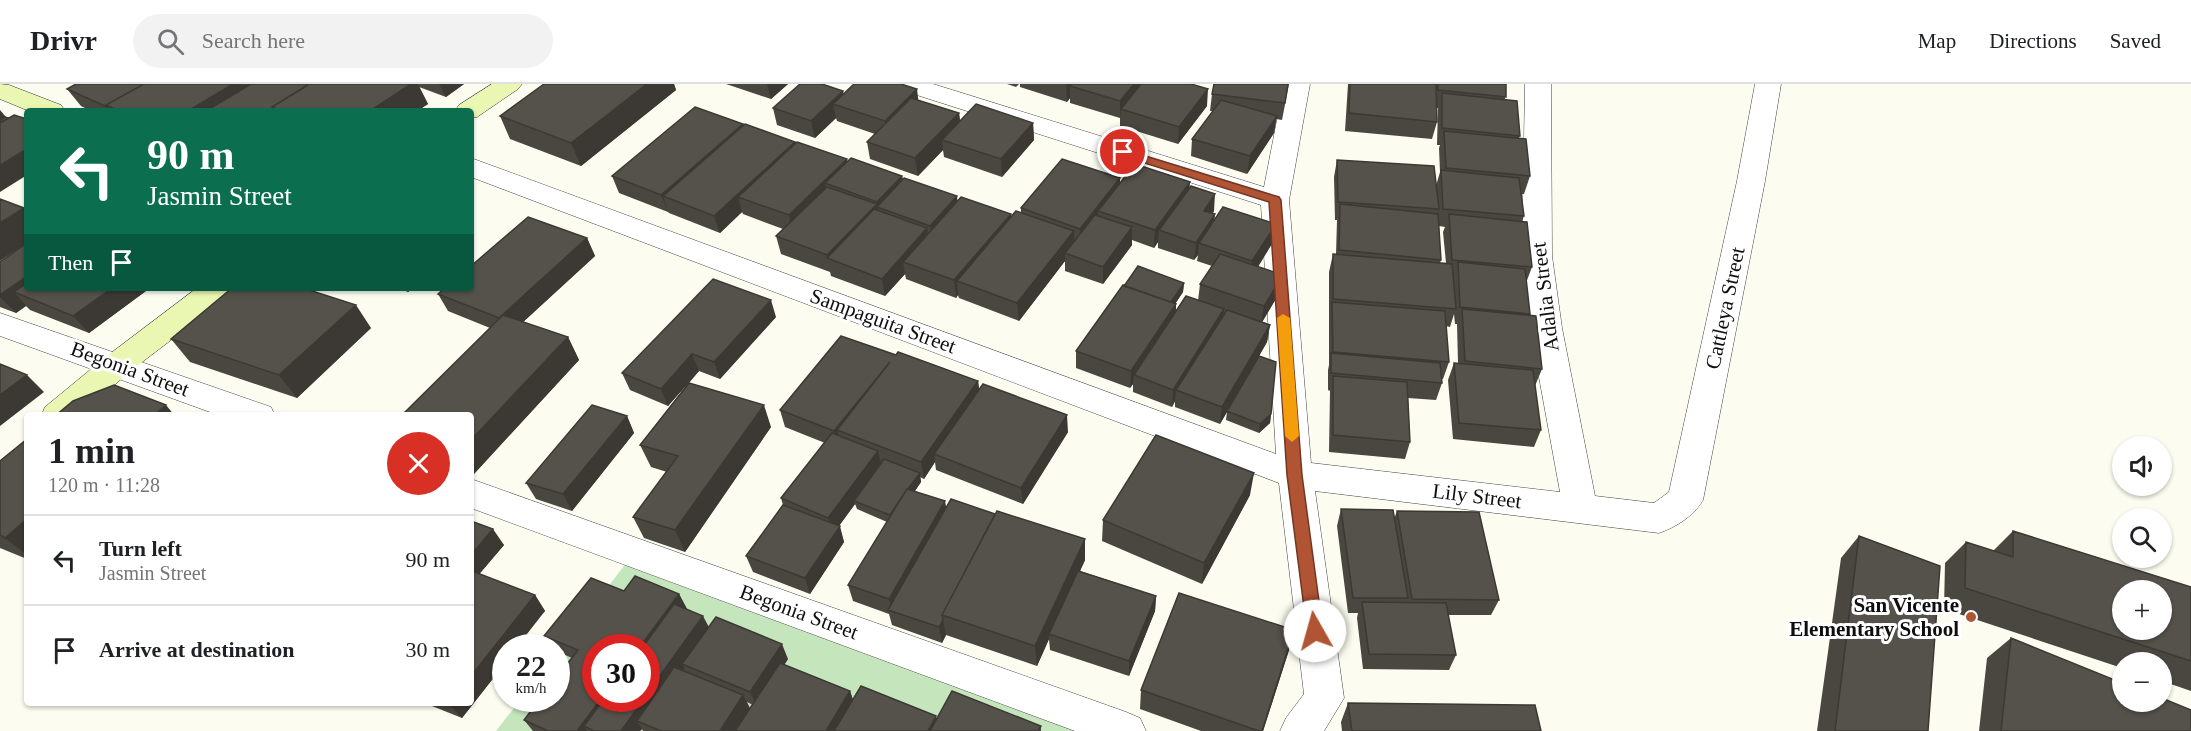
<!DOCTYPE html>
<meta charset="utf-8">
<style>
body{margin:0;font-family:"Times New Roman",serif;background:#f2f2f2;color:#202124;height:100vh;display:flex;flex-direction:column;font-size:22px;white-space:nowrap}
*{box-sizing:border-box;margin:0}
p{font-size:20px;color:#757577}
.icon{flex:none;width:33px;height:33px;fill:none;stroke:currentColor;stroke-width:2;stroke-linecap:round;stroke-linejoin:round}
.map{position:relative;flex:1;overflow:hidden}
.side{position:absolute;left:24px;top:328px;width:450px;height:294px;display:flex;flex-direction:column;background:#fff;border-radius:6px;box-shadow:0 2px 4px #0004}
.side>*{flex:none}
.hud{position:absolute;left:24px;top:24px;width:450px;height:183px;border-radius:6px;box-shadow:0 2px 4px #0004;background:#0b6e4f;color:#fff;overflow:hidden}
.controls{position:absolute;left:2112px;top:352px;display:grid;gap:12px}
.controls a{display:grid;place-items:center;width:60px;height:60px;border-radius:50%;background:#fff;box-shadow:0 2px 4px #0004;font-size:30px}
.speed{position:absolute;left:492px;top:550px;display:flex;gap:12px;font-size:30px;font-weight:700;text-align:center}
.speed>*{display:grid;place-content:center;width:78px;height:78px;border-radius:50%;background:#fff;box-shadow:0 2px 4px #0004;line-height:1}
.speed small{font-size:15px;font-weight:400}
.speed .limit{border:9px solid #d22;background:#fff;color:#111}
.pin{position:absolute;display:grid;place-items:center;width:51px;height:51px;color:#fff;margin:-26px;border:3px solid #fff;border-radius:50%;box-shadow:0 2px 6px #0007}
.me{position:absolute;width:66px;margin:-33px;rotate:353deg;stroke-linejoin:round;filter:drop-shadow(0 0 4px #0008)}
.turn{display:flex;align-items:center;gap:21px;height:126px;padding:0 24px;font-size:27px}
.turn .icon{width:78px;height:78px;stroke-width:2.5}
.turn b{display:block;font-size:42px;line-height:51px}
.then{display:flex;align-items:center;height:57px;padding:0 24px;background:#0003;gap:12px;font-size:22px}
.round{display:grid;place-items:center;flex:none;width:63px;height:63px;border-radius:32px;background:#f2f2f2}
.head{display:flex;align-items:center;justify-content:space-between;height:102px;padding:0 24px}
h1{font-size:36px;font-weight:700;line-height:45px}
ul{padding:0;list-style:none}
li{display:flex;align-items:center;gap:18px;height:90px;padding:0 24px;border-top:2px solid #e0e0e0}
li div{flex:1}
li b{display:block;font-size:22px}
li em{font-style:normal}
header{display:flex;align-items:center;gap:36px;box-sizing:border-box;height:84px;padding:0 30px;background:#fff;border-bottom:2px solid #e0e0e0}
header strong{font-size:28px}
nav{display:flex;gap:33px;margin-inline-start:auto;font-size:21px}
.search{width:420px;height:54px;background:#f2f2f2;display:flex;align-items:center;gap:15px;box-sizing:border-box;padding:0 21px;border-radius:33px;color:#757577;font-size:22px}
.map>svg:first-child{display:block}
.green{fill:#c5e5bd;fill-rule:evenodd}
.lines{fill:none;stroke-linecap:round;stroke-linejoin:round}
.street-casing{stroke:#414141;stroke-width:1}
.secondary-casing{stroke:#303030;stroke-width:1}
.street{fill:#fff;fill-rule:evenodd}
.secondary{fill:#e9f7b2;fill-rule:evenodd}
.wall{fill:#494740;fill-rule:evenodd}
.shaded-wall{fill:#3c3934}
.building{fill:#55524b;stroke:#3c3934;stroke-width:1.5;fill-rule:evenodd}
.route{fill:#b05434;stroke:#723722;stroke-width:1.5}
.slow{fill:#f59e0b}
.poi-dot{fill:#b05434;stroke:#fff;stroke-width:2}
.labels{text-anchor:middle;stroke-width:6;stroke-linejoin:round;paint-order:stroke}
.street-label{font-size:21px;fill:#0e0e0e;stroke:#fff}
.poi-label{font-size:21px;font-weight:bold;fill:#0e0e0e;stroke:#fff;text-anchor:end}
</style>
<header>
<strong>Drivr</strong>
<div class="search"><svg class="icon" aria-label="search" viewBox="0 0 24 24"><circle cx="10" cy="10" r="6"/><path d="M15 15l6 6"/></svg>Search here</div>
<nav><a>Map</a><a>Directions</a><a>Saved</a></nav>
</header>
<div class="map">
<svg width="2191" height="647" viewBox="0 0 2191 647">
<rect width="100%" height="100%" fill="#fcfdf0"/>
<path class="green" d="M634 469 1109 647H496L521 615H556L557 569ZM596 564H646V615H596Z"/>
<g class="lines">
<g class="street-casing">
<path id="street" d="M894 0H933L1264 103 1284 0H1310L1289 116 1311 379 1560 408 1530 244 1522 172 1525 0H1551L1552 172 1562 244 1595 412 1654 419 1669 408 1737 97 1755 0H1781L1765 97 1703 416C1694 432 1676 443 1659 449L1315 407 1344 614 1324 647H1280L1286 634 1304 610 1279 399 471 93V74L1276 370 1261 121 898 5Z
M0 229 271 323 275 332H221L0 252Z
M471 395 1126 628 1140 634 1146 647H1075L471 424Z"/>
</g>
<g class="secondary-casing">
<path id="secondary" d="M0 0 9 1 61 21 65 27H29L0 15Z
M492 0H522L518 5 477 33 471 34V27H455L459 21Z
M197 204H233L229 212 129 288 80 332H41L45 323 107 272Z"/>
</g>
<use href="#street" class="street"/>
<use href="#secondary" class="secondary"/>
</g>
<path class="wall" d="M76 0H464L446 13 419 3 428 20 417 27H91L81 22 67 5Z
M544 0H674L676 6 581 82 510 55 500 32Z
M726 0H788L771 15Z
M1007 0H1019L1016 3Z
M1020 0H1191L1207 22 1178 60 1120 42V34L1070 19V14L1067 18 1020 3Z
M1214 0H1289L1282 36 1276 35 1274 49 1247 90 1191 72 1192 55 1213 27H1210L1212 10Z
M1348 0H1506L1505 15 1520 52 1519 54 1530 92 1524 110H1521L1524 132 1522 137 1532 183 1526 199 1530 230 1529 232 1542 285 1535 302 1541 346 1534 363 1453 355 1448 296 1454 279H1458L1457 240H1455L1454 230 1450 243 1446 242 1449 278 1443 295H1442V299L1436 316 1408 314 1410 358 1405 375 1329 368 1330 307 1328 306V286L1329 281V188L1333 170H1336L1337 136H1335L1334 93 1337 76 1436 102 1440 88 1439 64 1440 61H1437L1438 24H1437V38L1432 55 1345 47ZM1439 142 1445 143 1443 148 1446 179H1440L1441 176Z
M844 10 918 16 959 29 960 37 1033 39 1034 56 1002 93 944 73 943 66 918 92 870 75 867 58 875 50 837 37 836 34 815 54 777 41 773 24Z
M743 42 795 58V59L847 78 902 92 903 96 958 117 1011 133 1021 129V124L1120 94V99L1190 104 1214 127 1212 130H1215L1214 136 1273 158 1258 183 1283 191 1280 208 1262 238 1270 241 1267 258 1259 272 1271 330 1270 339 1259 349 1226 336 1227 328 1220 340 1175 323V317L1172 323 1133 308V300L1130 304 1076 284V267L1184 199 1183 208 1175 220H1176V227L1198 217 1200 200 1212 182 1197 177 1198 171 1194 176 1158 164V158L1154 164 1132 156V161L1103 200 1065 187V177L1019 237 959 214 958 211 956 214 906 195 905 190 885 212 831 192 830 188 781 170 776 152 783 145 743 130 742 128 720 149 669 129 668 128 619 109 612 92Z
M587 154 595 172 523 238 568 253 579 276 473 391H471V332L490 244 448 227 438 210Z
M0 178 27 204H150L89 249 30 226 26 222 16 229 0 223Z
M398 204H413L408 208Z
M309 206 371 244 297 314 190 278 171 255Z
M776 233 720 295 699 287 689 299 771 343 685 468 644 454 633 433 667 388 651 383 640 361 688 299 668 322 630 306 622 289Z
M896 271 978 297 979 305 1068 348 1023 420 936 386 935 378 924 395 920 393 921 398 915 407 946 423 995 430 1085 455V476L1080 487 1156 512 1155 527 1129 592 1050 566 1049 555 1037 582 946 551 942 559 892 541 889 530 853 517 848 501 887 438 857 425 855 420 839 442 844 458 810 510 753 488 746 472 783 421 781 414 825 359 785 343 780 326Z
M627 332 634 349 572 427 536 415 526 399Z
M27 355V475L0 464V377Z
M1250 411 1202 500 1102 457 1103 436Z
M1341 425 1394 435 1397 427 1499 516 1491 531H1448L1456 571 1449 586 1363 585 1357 534 1358 529H1348L1337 442Z
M471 437 504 461 479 490 535 511 545 527 506 564V578L462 634 427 620H471Z
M2013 447 2191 503V607L2162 597V579H2122V584L1944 525 1945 479 1966 458 1993 467Z
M1859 452 1928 647H1817L1841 474Z
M624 507 679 510 687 525 709 543 788 575 784 581 850 607 853 616 937 635 1041 642V647H643L642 645 640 647H533L524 636 572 574 556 567V564H553L544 552ZM747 618 753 621 750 624Z
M2011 554 2191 647H1979L1987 574Z
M1289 566 1263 647H1201L1140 625 1141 606Z
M1348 619 1541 647H1342L1341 638Z"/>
<path class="shaded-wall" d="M233 0H276L241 27H188Z
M411 0H418L428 20 417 27H370Z
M439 0H464L446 13Z
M647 0H674L676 6 581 82 571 59Z
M767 0H788L771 15Z
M1066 0H1082L1070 2V14L1067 18Z
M1134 0H1148L1121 25 1120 34V17Z
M917 5 919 22 887 54 885 37Z
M1208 5 1207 22 1178 60 1179 43Z
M843 7 847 24 833 20 836 34 815 54 811 37Z
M0 26 12 40 0 62Z
M959 29 961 46 942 56 943 66 918 92 915 74Z
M1277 32 1274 49 1247 90 1250 72Z
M1033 39 1034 56 1002 93 1001 75Z
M743 40 748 57 663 112 668 128 661 111Z
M795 58 799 75 738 113 742 128 720 149 714 132Z
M27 65V91L0 108V81Z
M847 75 850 92 825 99 828 114 793 149 789 131Z
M902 92 905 110 878 124 877 118Z
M1120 94V111L1098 127V139L1080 162V145Z
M1190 98 1189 115 1159 146 1158 158 1154 164 1155 146Z
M1215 110 1214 127 1202 144 1204 127Z
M957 112 959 130 933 160 930 142Z
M877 120 879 138 828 175 827 171Z
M24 124 27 128V159L0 177V139Z
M1011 130 1012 147 957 197 958 211 956 214 954 196Z
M1215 130 1213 148 1199 159 1198 171 1194 176 1196 159Z
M1276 140 1273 158 1250 195 1252 177Z
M1132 143V161L1103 200V183Z
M927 144 930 162 903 178 905 190 885 212 882 195Z
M1074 147 1075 164 1065 169V177L1019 237 1017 219Z
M587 154 595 172 509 251 499 234Z
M1283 191 1280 208 1261 240 1264 222Z
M27 192V204L14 208 26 222 16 229 0 213V211Z
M1184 199 1183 208 1167 232 1168 223Z
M112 204H150L89 249 73 232Z
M406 204H413L408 208Z
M771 216 776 233 720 295 714 278Z
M1176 220 1175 238 1134 291 1133 300 1130 304 1131 287Z
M356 221 371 244 297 314 279 291Z
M1224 225 1222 243 1176 306 1175 317 1172 323 1173 306Z
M1270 241 1267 258 1220 340 1222 323Z
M568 253 579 276 473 391 471 389V356Z
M692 270 699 287 668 322 661 305Z
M890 278 837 346 841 360 838 364 834 347Z
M27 291 44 308 0 342V311Z
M978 297 980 314 934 370 935 378 924 395 921 378Z
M166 321 175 332H153Z
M764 321 771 343 685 468 675 446Z
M1271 330 1270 339 1259 349 1260 340Z
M1067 331 1068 348 1023 420 1021 404Z
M627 332 634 349 572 427 563 410Z
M878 367 882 384 854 417 855 420 833 450 828 434Z
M920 389 921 398 892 440 890 431Z
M1254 389 1250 411 1202 500 1204 479Z
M945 417 948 433 892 527 889 515Z
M27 435V471L5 454Z
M840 442 844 458 810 510 805 494Z
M493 445 504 461 471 500V471Z
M1085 455V476L1051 551 1049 550V555L1037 582 1035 562Z
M679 510 687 525 646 564H639Z
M535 511 545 527 516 564H506V578L462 634 449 620H471V592Z
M1156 512 1155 527 1129 592V577Z
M703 532 711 547 682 580 685 584 645 640 637 637 642 645 640 647H621L644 615H646V611Z
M943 536 946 551 942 559 939 543Z
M1294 546 1289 566 1263 647H1262Z
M782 560 788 575 757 622 750 608Z
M850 607 855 622 840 647H826Z
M743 611 750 625 736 647H720Z
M601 615H621L584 642 587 647H577Z
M936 632 939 646V647H928Z"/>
<path class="building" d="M76 0H144L106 21 107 23 67 5Z
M144 0H233L188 27H119L106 21Z
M251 0H306L308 1 272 23 273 25 270 27H206Z
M309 0H411L370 27H281L272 23Z
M544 0H647L571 59 500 32Z
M800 0H822L843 7 811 37 773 24Z
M854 0H901L917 5 885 37 833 20Z
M1072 0H1134L1120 17 1070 2Z
M1141 0H1191L1208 5 1179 43 1121 25Z
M1214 0H1288L1285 19 1212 10Z
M1350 0H1436L1437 38 1349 29Z
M1438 0H1506V13L1438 6Z
M1442 9 1517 17 1520 52 1442 44Z
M911 14 959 29 915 74 867 58Z
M1221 16 1277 32 1250 72 1192 55Z
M976 20 1033 39 1001 75 942 56Z
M695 23 743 40 661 111 612 92Z
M14 31 27 35V65L0 81V39Z
M5 33 8 34 0 39V36Z
M745 40 795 58 714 132 663 112Z
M1444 47 1526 55 1530 92 1446 84Z
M797 58 847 75 789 131 738 113Z
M851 74 902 92 877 118 825 99Z
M1062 75 1120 94 1080 145 1021 124Z
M1337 76 1434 82 1439 125 1338 118Z
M1135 80 1190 98 1155 146 1098 127Z
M1441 86 1519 94 1524 132 1443 125Z
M904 94 957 112 930 142 877 123Z
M1191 102 1215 110 1204 127 1215 130 1196 159 1159 146Z
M827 103 877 120 827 171 776 152Z
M961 113 1011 130 954 196 903 178Z
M0 115 24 124 0 139Z
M1340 120 1438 130 1441 176 1339 166Z
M1223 123 1276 140 1252 177 1199 159Z
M874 125 927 144 882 195 827 174Z
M1016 127 1074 147 1017 219 957 197Z
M1449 130 1527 138 1532 183 1452 176Z
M1095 131 1132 143 1103 183 1065 169Z
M528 133 587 154 499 234 438 210 445 204H471V182Z
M27 159V192L0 211V178Z
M1220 170 1283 191 1264 222 1200 200Z
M1333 170 1452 180 1456 225 1333 215Z
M1458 178 1525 185 1530 230 1460 223Z
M1138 182 1184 199 1171 218 1124 202Z
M713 195 771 216 714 278 692 270 661 305 622 289Z
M27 199V204H112L73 232 14 208Z
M1123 201 1176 220 1131 287 1076 267Z
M232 204H303L356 221 279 291 171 255Z
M1186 212 1224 225 1173 306 1134 291Z
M1332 218 1445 227 1449 278 1333 268Z
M1462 225 1536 232 1542 285 1465 277Z
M1227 226 1270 241 1222 323 1176 306Z
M503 231 568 253 471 356V332H401Z
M841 252 896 271 898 268 978 297 921 378 837 346 890 278 834 347 780 326Z
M1331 269 1440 279 1442 299 1331 289Z
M1259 272 1276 278 1271 330 1260 340 1227 327Z
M1454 279 1533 286 1541 346 1459 339Z
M0 280 27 291 0 311Z
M1333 292 1407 298 1410 358 1333 351Z
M689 299 764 321 675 446 633 433 678 372 640 361Z
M983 300 1067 331 1021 404 934 370Z
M114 301 166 321 153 332H55L73 317Z
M592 321 627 332 563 410 526 399Z
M832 349 878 367 828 434 781 414Z
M1156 351 1254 389 1204 479 1103 436Z
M27 355V435L5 454 0 451V377Z
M884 375 920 389 908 405H907L890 431 854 417Z
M907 405 945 417 889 515 848 501Z
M951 415 995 430 942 531 943 536 939 543 888 526Z
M783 421 840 442 805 494 746 472Z
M1341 425 1393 426 1408 514H1353Z
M997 427 1085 455 1035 562 942 531Z
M1397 427 1479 428 1499 516 1412 515Z
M471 437 493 445 471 471Z
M2013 447 2191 503V577L1965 504 1966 458 2013 473ZM2122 507H2162V546H2122Z
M1859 452 1940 482 1928 647H1835Z
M472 487 535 511 471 592V488Z
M1078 487 1156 512 1129 577 1049 550Z
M635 492 679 510 639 564H596V615H601L577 647H548L524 636 540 615H556V594L578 566 544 552 591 494 624 507Z
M1179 509 1294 546 1262 647H1259L1141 606Z
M1362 518 1446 519 1456 571 1369 570Z
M674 520 703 532 646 611V564H642Z
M716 533 782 560 750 608 682 580Z
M2011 554 2122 599V618H2162V614L2191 626V647H2001Z
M780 579 850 607 826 647H735Z
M674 583 743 611 720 647H661L637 637Z
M861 602 936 632 928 647H834Z
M952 607 1041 642 1038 647H930Z
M604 615H644L621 647H594L584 642Z
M1348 619 1535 621 1541 647H1352Z"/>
<path class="route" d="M1123 65 1279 113 1281 116 1302 391 1323 547 1320 552 1315 554 1309 552 1307 547 1287 391 1269 118 1119 71V66Z"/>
<path class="slow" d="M1283 230 1290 234 1299 352 1292 358 1285 352 1277 234Z"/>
<circle class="poi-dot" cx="1971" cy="533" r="6"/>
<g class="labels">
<g class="street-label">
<text transform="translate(1545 213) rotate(-97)" y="7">Adalia Street</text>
<text transform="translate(1725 224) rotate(-78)" y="7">Cattleya Street</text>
<text transform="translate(883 237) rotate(20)" y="7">Sampaguita Street</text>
<text transform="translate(130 285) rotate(20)" y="7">Begonia Street</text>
<text transform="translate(1477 412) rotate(7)" y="7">Lily Street</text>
<text transform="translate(799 528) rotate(20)" y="7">Begonia Street</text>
</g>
<g class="poi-label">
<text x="1959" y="528">San Vicente<tspan x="1959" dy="24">Elementary School</tspan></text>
</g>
</g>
</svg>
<div class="controls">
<a><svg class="icon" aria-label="sound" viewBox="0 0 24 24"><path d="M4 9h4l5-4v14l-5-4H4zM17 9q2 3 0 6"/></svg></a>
<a><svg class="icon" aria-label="search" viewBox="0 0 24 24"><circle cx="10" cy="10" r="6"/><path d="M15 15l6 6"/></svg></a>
<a>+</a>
<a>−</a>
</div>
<div class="speed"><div>22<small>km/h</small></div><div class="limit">30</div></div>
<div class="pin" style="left:1123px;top:68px;background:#d93025"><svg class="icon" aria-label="arrive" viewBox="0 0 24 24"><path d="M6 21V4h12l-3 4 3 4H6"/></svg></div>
<svg class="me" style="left:1315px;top:547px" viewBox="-20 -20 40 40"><circle r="19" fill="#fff"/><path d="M0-13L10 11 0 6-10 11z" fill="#b05434"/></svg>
<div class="hud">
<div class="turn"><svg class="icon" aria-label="left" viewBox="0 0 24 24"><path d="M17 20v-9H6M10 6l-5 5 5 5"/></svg><div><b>90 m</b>Jasmin Street</div></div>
<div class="then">Then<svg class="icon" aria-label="arrive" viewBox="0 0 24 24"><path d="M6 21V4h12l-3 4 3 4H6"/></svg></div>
</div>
<section class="side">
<div class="head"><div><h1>1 min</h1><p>120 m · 11:28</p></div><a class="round" style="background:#d93025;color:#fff"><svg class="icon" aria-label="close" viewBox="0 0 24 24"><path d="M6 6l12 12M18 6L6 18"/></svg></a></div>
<ul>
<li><svg class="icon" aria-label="left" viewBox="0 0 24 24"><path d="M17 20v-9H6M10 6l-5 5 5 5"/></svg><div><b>Turn left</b><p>Jasmin Street</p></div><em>90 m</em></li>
<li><svg class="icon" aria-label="arrive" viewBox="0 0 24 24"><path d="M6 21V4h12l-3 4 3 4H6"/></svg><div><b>Arrive at destination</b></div><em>30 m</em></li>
</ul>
</section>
</div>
